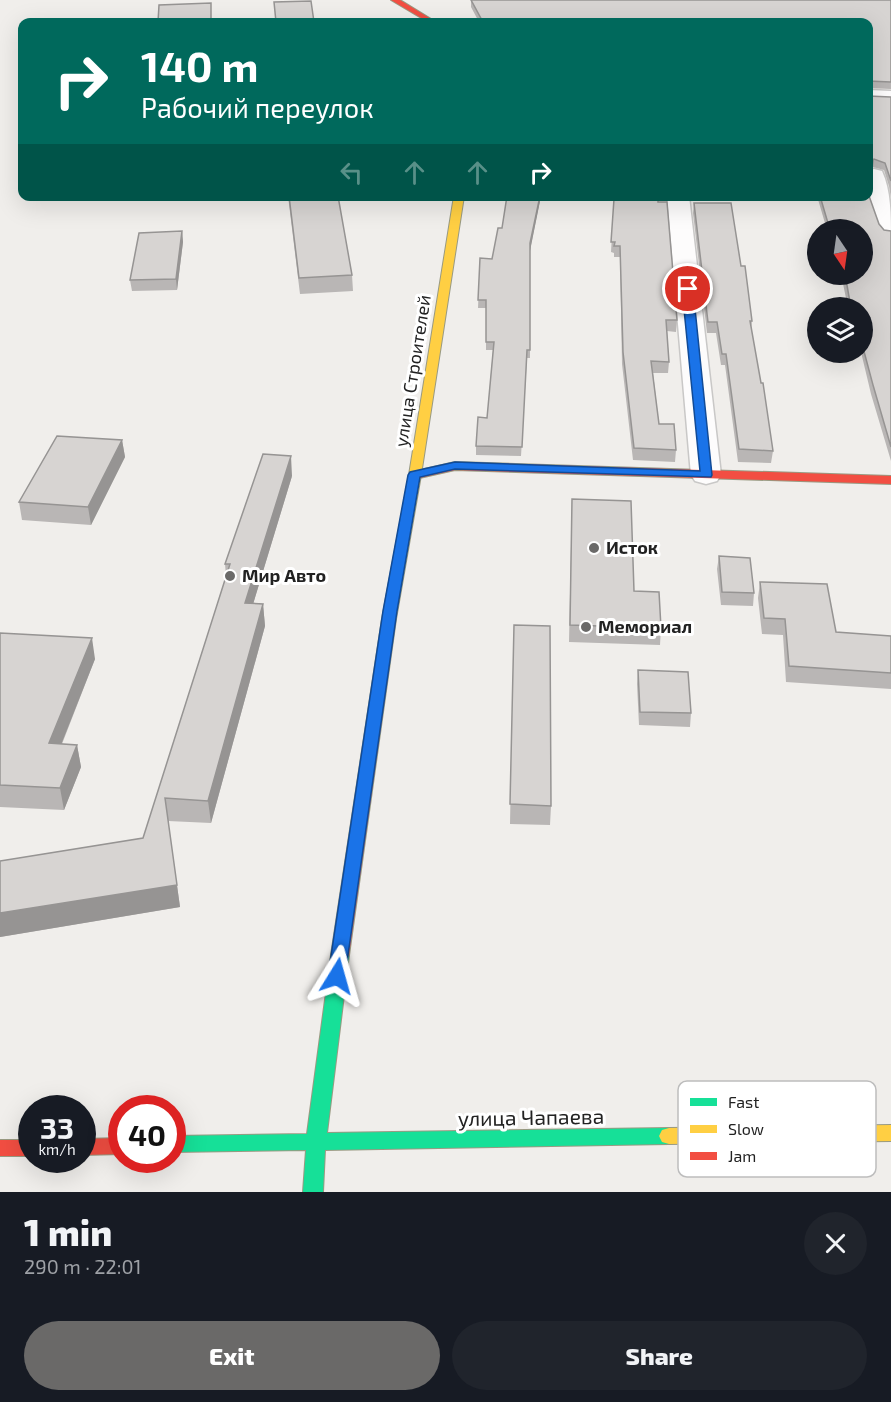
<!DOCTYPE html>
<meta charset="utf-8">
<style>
body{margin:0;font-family:"Exo 2",sans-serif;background:#20242c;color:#f1f3f6;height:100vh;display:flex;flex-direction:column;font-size:22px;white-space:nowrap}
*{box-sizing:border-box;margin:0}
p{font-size:20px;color:#9ea1a6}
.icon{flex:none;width:33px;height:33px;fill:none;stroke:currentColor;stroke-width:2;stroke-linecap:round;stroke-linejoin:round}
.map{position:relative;height:1192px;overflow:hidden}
.side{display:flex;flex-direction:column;background:#171b24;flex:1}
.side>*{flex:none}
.top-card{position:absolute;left:18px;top:18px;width:855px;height:183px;border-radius:12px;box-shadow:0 6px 24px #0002;background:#00695c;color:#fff;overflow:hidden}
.needle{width:39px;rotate:167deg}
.buttons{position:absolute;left:807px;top:219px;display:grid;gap:12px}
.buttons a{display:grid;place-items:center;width:66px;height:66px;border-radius:50%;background:#171b24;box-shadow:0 6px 24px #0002;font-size:30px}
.speed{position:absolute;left:18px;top:1095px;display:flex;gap:12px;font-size:30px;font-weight:700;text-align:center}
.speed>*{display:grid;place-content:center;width:78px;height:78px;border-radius:50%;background:#171b24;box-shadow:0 6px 24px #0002;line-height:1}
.speed small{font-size:15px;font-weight:400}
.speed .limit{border:9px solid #d22;background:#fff;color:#111}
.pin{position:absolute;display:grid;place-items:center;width:51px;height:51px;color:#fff;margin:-26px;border:3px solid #fff;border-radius:50%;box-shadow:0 2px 6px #0007}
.me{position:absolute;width:66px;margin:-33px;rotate:8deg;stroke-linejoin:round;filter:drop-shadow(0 0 4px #0008)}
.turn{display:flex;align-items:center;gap:21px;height:126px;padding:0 24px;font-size:27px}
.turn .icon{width:78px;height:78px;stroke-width:2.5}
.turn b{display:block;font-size:42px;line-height:51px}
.lanes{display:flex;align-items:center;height:57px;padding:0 24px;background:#0003;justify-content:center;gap:30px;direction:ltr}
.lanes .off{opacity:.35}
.round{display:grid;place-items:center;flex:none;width:63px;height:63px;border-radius:32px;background:#20242c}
.overview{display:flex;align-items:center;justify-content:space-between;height:102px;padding:0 24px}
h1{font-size:36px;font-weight:800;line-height:45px}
.primary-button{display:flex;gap:12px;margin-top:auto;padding:12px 24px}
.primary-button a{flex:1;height:69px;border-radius:36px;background:#6a6968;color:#fff;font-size:24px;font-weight:800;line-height:69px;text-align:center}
.primary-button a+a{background:#20242c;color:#f1f3f6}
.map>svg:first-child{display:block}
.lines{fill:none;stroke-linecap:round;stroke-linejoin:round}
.street-casing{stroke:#c9c8c7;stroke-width:3}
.fast-casing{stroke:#999a82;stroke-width:2}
.slow-casing{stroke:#999a82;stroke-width:2}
.jam-casing{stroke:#999a82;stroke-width:2}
.street{fill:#fdfcfc;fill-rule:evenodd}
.fast{fill:#16e098;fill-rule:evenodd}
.slow{fill:#ffcf43;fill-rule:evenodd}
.jam{fill:#f24e42;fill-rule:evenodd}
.wall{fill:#b9b6b5}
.shaded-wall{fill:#969493}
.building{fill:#d7d4d2;stroke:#969493;stroke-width:1.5}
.route{fill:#1a73e8;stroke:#114b97;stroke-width:1.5}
.poi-dot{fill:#6a6968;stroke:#fff;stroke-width:2}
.labels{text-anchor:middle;stroke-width:6;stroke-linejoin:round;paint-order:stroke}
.street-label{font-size:18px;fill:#222;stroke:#fff}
.poi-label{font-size:18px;font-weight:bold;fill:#222;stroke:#fff;text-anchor:start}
.near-street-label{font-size:21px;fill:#222;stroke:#fff}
.key{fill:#fff;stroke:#bdbdbd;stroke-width:1.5}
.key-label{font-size:16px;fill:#222}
</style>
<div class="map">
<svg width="891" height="1192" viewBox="0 0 891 1192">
<rect width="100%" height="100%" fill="#f0eeeb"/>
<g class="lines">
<g class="street-casing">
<path id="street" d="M868 90 891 91V103L868 102Z
M874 169 882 171C891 190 891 216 891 238L883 236 879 231 868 195V171Z
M667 196H689L721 475 717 481 706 484 695 481 691 475Z"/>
</g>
<g class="fast-casing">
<path id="fast" d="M340 948 346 950 349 955 327 1133 669 1128 676 1130 679 1136 676 1142 669 1144 325 1150 323 1192H303L306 1150 172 1152V1136L307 1134 331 955 334 950Z"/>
</g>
<g class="slow-casing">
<path id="slow" d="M454 196H464L421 475 396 619 389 623 382 619 409 475Z
M891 1125V1141L669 1144 662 1142 659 1136 662 1130 669 1128Z"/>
</g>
<g class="jam-casing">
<path id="jam" d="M391 0H400L436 22H428Z
M455 462 891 476V484L455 470 415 479 409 475 411 472Z
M389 615 396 619 349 955 346 960 340 962 334 960 331 955 382 619Z
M122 1138V1154L82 1155V1139Z
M0 1140H32V1156H0Z"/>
</g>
<use href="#street" class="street"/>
<use href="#fast" class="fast"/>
<use href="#slow" class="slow"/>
<use href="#jam" class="jam"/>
</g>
<path class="wall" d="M471 0H891V89L868 88V22H479L471 7Z
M891 97V198L889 186 884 170 873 167 868 169Z
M28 196H58L29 198Z
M288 196H338L352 275 353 291 300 294Z
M507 196H541L530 250V358H527L521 456 476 455V446L487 418 493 350H486V308H478L480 258 492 259 502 228Z
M817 196H868L879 224 884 230 891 231V461L871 394 861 352H862V308H848L841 274H862V230H827Z
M614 199 677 320 676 332 667 331 669 362 668 373H653L659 424 676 450 675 462 633 460 622 364 620 257H614V253L611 252Z
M694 203 741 266 752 321 751 329 773 451 771 463 738 462 725 365H721L716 333H707L693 213Z
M182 231 183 242 177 290 132 291 130 280Z
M122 440 125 457 91 525 22 520 19 502Z
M292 476 253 604H263L265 626 211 823 168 821 180 907 0 937V861L143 838 226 576 225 564Z
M572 499 634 591 661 628 660 645 569 642Z
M719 556 754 593 753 606 721 605 717 569Z
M760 582 836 632 891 636V689L786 682 783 635 762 634 758 598Z
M514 625 551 806 550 825 510 824Z
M0 633 95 659 62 744 77 745 81 767 64 810 0 807Z
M638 670 691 713 690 727 639 725 637 684Z"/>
<path class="shaded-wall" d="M874 159 873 167 868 169V163Z
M540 196H541L530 251V243Z
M182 231 183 242 177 290 176 279Z
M122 440 125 457 91 525 88 507Z
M291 456 292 476 247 624 245 603Z
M263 604 265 626 211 823 208 801Z
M92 638 95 659 53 765 49 743Z
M77 745 81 767 64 810 60 788Z
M165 798 180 907 0 937V913L177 885Z"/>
<path class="building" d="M471 0H891V82L868 81V22H483Z
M311 1 314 22H276L274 2Z
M211 3V22H158L159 5Z
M868 96 891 97V181L885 163 874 159 868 163Z
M868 193 879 224 884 230 891 231V447L873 385 862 344V308H851L845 274H862V230H830L820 196H868Z
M289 196H338L352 275 299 278Z
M507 196H540L530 243V350H527L522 447 476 446 478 417 487 418 494 342H486V300H478L480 258 492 259 498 228H502Z
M614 199H658V202H667L677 320H666L669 362 651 361 659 424H674L676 450 634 448 623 352 620 246H614L615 242H611Z
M694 203H731L741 266H745L752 321H750L761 383H763L773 451 739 449 726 354H722L717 322H708Z
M182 231 176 279 130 280 139 233Z
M57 436 122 440 88 507 19 502Z
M263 454 291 456 245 603 263 604 208 801 165 798 177 885 0 913V861L143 838 230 564H225Z
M572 499 631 501 634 591 659 592 661 628 570 625Z
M719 556 750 558 754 593 722 592Z
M760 582 827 584 836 632 891 636V673L789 666 785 619 764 618Z
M514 625 550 626 551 806 510 804Z
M0 633 92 638 49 743 77 745 60 788 0 785Z
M638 670 688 672 691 713 640 712Z"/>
<path class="route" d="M688 286 693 289 712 475 711 477 455 469 420 477 397 611 345 976 343 981 337 983 330 981 328 976 383 611 408 475 410 472 455 462 700 471 682 289Z"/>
<g class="poi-dot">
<circle cx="594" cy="548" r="6"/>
<circle cx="230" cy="576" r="6"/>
<circle cx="586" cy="627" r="6"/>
</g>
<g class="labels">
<g class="street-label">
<text transform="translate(413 371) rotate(-81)" y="6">улица Строителей</text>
</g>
<g class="poi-label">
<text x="606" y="554">Исток</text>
<text x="242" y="582">Мир Авто</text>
<text x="598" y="633">Мемориал</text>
</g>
<g class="near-street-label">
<text transform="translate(531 1118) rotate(-1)" y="7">улица Чапаева</text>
</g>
</g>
<rect x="678" y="1081" width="198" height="96" rx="9" class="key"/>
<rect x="690" y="1098" width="27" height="8" fill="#16e098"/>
<rect x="690" y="1125" width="27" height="8" fill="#ffcf43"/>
<rect x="690" y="1152" width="27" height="8" fill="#f24e42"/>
<g class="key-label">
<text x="728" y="1108">Fast</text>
<text x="728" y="1135">Slow</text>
<text x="728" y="1162">Jam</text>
</g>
</svg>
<div class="buttons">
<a><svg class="needle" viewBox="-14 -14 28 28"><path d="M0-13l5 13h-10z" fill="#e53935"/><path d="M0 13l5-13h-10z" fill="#9ea1a6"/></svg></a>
<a><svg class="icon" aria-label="layers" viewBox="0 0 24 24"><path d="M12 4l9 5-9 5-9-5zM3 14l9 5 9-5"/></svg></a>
</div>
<div class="speed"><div>33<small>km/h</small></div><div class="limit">40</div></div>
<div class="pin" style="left:688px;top:289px;background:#d93025"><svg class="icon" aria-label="arrive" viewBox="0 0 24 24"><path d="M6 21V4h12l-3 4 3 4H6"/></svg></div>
<svg class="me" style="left:337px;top:976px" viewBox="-20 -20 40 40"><path d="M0-17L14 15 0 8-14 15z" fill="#1a73e8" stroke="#fff" stroke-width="4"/></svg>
<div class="top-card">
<div class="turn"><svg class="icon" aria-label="right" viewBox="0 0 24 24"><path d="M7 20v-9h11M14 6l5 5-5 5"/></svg><div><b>140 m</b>Рабочий переулок</div></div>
<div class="lanes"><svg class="icon off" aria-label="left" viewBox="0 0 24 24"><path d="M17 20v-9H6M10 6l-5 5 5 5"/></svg><svg class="icon off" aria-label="ahead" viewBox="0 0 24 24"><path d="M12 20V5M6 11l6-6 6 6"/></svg><svg class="icon off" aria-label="ahead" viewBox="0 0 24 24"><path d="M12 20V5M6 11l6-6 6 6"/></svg><svg class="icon" aria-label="right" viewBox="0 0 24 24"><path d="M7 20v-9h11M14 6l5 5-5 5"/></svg></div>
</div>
</div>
<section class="side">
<div class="overview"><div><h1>1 min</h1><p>290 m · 22:01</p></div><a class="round"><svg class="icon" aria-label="close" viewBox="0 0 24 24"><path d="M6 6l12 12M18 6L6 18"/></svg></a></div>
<div class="primary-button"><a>Exit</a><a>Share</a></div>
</section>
